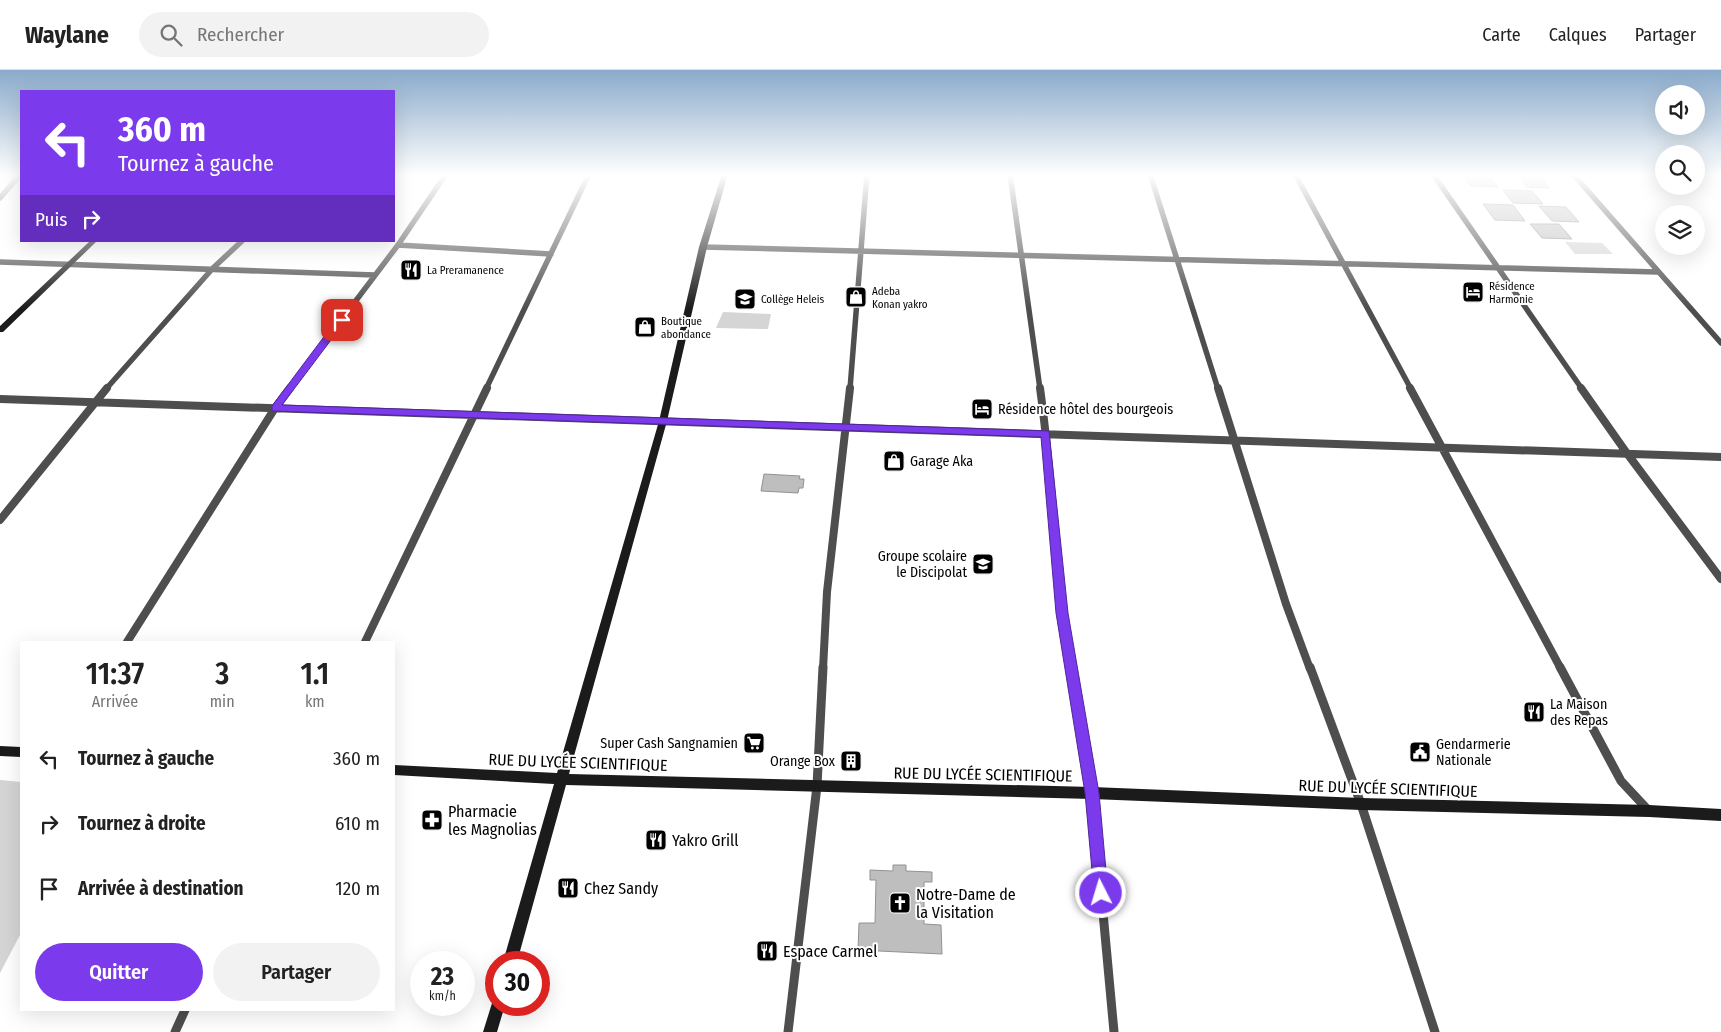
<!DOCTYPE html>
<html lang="fr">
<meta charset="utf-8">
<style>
body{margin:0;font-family:"Fira Sans Condensed",sans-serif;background:#f2f2f2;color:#222;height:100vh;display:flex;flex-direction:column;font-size:19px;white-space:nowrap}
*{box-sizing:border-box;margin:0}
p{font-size:16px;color:#767676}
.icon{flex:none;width:28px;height:28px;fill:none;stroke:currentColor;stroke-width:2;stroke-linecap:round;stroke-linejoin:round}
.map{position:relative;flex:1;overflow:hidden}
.panel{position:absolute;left:20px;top:571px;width:375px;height:370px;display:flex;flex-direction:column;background:#fff;border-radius:0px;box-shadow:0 5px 20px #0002}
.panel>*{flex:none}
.banner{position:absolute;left:20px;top:20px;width:375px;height:152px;border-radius:0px;box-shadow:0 5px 20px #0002;background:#7c3aed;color:#fff;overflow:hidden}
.tools{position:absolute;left:1655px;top:15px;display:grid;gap:10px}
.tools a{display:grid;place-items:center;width:50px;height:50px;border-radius:50%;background:#fff;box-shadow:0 5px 20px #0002;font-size:25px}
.speed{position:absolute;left:410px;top:881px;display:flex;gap:10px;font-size:25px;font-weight:700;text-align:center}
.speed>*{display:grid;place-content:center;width:65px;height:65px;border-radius:50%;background:#fff;box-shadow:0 5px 20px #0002;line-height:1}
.speed small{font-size:12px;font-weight:400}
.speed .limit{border:8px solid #d22;background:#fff;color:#111}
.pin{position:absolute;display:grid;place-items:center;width:42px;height:42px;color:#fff;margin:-21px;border-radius:10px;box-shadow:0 2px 8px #0006}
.me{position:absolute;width:55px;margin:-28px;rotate:355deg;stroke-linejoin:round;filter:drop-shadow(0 0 4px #0008)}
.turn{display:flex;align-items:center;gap:18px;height:105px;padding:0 15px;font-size:22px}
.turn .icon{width:65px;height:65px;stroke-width:2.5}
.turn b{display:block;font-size:35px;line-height:42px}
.then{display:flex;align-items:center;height:48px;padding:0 15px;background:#0003;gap:10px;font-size:19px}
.eta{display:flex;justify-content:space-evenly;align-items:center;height:85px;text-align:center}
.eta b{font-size:30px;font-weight:600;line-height:35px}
.cta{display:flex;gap:10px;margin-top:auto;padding:10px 15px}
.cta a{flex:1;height:58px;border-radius:30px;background:#7c3aed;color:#fff;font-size:20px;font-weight:600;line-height:58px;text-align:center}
.cta a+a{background:#f2f2f2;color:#222}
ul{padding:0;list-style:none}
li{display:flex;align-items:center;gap:15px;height:65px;padding:0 15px}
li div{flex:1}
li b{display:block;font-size:19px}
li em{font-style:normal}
header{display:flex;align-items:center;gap:30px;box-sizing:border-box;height:70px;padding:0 25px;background:#fff;border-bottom:1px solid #e0e0e0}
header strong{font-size:24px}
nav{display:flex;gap:28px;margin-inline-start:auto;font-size:18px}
.search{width:350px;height:45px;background:#f2f2f2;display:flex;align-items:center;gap:12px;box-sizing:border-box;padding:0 18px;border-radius:28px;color:#767676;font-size:19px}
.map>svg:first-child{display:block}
.green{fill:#d5d5d5}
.building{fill:#bebebe;stroke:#929292}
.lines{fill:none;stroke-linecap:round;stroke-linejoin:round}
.street-far2{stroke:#4e4e4e;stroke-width:5.5}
.street-far1{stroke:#4e4e4e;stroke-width:8}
.street{stroke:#4e4e4e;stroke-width:9}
.secondary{fill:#1b1b1b;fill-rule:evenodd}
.route{fill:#7c3aed;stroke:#51269a}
.labels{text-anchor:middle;stroke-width:4;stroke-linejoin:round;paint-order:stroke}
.far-poi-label{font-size:11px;fill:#000;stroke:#fff;text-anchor:start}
.poi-label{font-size:14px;fill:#000;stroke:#fff;text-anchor:start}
.near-street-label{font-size:16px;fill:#000;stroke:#fff}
.near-poi-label{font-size:16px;fill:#000;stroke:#fff;text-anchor:start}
</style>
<header>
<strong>Waylane</strong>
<div class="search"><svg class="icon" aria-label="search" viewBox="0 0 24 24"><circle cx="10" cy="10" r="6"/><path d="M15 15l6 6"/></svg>Rechercher</div>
<nav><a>Carte</a><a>Calques</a><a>Partager</a></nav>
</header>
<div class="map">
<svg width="1721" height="962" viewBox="0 0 1721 962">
<rect width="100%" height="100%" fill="#fff"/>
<path class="green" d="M1565 172 1602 173 1613 184H1575Z
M723 242 771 244 768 259 716 258Z
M0 710 21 712V863L0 903Z"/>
<path class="building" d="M1462 104H1488L1498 117 1471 116Z
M1516 104H1538L1549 118 1527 117Z
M1503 120 1532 121 1543 134 1513 133Z
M1483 134 1513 135 1525 151 1495 150Z
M1539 136 1566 137 1579 152 1552 151Z
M1530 154H1559L1572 169 1542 168Z
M764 404 800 406 799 409H804L803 418H799L798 423 761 421Z
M893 795H906V801L932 802V812H924V854L941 855 942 884 858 880 859 853H875L876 810H870V800L893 801Z"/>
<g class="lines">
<path class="street-far2" d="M1010 104 1040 319
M1150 104 1218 319
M1295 104 1411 319
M1433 104 1582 319
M1573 104 1721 273
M0 128 21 104
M398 175 551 184
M703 177 1658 202
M0 192 375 205
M106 319 213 198 242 171
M289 319 398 175 446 104
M486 319 589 104
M850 319 867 104"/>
<path class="street-far1" d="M1040 318C1053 411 1056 506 1071 599
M1218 318 1286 534 1310 599
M1410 318 1561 599
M1581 318 1626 382 1721 509
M0 329 1721 387
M0 450 107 318
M127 572 275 338 290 318
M365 572 487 318
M823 599 827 522 850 318"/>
<path class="street" d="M1071 597 1092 723 1114 962
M1310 597 1361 734 1435 962
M1560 597 1621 711 1649 741
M175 962 185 940
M788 962 817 716 823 597"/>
<path class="secondary" d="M722 104H728L707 177 667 351 569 704 1092 717 1361 728 1649 735 1721 739V751L1649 747 1361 740 1092 729 566 715 517 892H503L554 714 394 705V695L557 703 659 351 699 177Z
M90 171H97L3 262H0V256Z
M0 676 21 677V687L0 686Z
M496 929V935H505L497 962H483L493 930Z"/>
</g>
<linearGradient id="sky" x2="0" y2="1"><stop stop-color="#89aaca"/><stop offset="0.44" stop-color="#fff"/><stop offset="1" stop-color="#fff" stop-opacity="0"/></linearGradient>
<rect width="1721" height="239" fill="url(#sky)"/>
<path class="route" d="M342 247 346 250 282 335 1049 361 1068 543 1099 723 1108 823 1106 828 1101 830 1096 828 1094 823 1085 723 1056 543 1041 367 272 341V336L338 248Z"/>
<defs>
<g id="restaurant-square" transform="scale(1.125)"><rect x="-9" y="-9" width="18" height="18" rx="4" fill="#000" stroke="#fff"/><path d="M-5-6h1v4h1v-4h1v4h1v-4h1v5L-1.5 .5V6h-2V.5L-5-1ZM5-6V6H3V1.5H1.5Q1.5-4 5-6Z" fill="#fff"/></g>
<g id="hotel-square" transform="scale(1.125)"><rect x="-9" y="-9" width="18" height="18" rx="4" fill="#000" stroke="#fff"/><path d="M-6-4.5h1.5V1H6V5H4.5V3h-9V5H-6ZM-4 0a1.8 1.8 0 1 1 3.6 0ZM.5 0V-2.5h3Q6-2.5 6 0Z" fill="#fff"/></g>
<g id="shop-square" transform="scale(1.125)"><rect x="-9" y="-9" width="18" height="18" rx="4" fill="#000" stroke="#fff"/><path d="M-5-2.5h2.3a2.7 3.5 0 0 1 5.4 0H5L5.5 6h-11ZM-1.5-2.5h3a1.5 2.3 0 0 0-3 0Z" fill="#fff"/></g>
<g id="school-square" transform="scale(1.125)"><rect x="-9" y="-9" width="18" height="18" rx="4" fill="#000" stroke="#fff"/><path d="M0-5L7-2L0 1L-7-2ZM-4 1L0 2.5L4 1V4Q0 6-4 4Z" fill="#fff"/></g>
<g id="supermarket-square" transform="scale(1.125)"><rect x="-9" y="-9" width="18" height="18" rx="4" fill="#000" stroke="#fff"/><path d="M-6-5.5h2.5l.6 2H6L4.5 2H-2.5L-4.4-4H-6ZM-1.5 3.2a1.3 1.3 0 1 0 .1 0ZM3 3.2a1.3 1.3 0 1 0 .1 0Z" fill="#fff"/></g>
<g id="civic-square" transform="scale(1.125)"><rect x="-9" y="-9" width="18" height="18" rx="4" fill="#000" stroke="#fff"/><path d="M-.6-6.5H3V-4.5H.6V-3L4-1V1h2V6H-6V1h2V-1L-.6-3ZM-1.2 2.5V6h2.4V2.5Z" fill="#fff"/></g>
<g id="building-square" transform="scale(1.125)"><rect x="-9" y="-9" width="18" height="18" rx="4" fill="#000" stroke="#fff"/><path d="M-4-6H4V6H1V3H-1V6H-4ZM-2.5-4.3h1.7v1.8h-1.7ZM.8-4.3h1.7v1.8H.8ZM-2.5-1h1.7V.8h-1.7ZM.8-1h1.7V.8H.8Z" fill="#fff"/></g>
<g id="pharmacy-square" transform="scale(1.125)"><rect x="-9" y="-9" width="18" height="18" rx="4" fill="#000" stroke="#fff"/><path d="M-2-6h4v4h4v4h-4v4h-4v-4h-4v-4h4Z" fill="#fff"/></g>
<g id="church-square" transform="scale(1.125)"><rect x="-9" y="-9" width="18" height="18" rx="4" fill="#000" stroke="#fff"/><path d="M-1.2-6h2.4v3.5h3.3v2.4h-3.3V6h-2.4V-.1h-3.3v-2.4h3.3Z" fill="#fff"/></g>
</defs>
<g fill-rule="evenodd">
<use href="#restaurant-square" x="411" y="200"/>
<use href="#hotel-square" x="1473" y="222"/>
<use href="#shop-square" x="856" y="227"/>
<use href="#school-square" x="745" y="229"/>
<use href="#shop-square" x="645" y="257"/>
<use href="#hotel-square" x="982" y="339"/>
<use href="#shop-square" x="894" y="391"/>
<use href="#school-square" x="983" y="494"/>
<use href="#restaurant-square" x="1534" y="642"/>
<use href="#supermarket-square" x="754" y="673"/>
<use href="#civic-square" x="1420" y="682"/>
<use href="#building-square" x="851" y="691"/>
<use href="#pharmacy-square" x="432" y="750"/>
<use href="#restaurant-square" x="656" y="770"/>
<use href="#restaurant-square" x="568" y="818"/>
<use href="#church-square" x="900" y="833"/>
<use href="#restaurant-square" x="767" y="881"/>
</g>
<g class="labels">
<g class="far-poi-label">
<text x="427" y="204">La Preramanence</text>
<text x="1489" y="220">Résidence<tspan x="1489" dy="13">Harmonie</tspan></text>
<text x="872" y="225">Adeba<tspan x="872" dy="13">Konan yakro</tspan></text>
<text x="761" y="233">Collège Heleis</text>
<text x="661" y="255">Boutique<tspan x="661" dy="13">abondance</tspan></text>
</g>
<g class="poi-label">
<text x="998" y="344">Résidence hôtel des bourgeois</text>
<text x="910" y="396">Garage Aka</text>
<text x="967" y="491" text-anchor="end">Groupe scolaire<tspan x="967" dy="16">le Discipolat</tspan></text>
<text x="1550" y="639">La Maison<tspan x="1550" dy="16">des Repas</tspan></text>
<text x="738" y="678" text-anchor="end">Super Cash Sangnamien</text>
<text x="1436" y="679">Gendarmerie<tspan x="1436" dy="16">Nationale</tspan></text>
<text x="835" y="696" text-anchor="end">Orange Box</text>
</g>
<g class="near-street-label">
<text transform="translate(578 692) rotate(2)" y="6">RUE DU LYCÉE SCIENTIFIQUE</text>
<text transform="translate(983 704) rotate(1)" y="6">RUE DU LYCÉE SCIENTIFIQUE</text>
<text transform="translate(1388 718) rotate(2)" y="6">RUE DU LYCÉE SCIENTIFIQUE</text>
</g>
<g class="near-poi-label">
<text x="448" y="747">Pharmacie<tspan x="448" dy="18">les Magnolias</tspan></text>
<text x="672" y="776">Yakro Grill</text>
<text x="584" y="824">Chez Sandy</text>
<text x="916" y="830">Notre-Dame de<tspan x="916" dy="18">la Visitation</tspan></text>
<text x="783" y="887">Espace Carmel</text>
</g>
</g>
</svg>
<div class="tools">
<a><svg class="icon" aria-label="sound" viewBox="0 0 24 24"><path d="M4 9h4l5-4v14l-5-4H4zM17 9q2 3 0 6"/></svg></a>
<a><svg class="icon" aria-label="search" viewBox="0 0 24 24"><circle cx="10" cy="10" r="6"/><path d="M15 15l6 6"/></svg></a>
<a><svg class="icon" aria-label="layers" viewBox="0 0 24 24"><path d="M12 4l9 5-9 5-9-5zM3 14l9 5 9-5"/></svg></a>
</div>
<div class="speed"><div>23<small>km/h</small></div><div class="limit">30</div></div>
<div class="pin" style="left:342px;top:250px;background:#d93025"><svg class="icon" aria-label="arrive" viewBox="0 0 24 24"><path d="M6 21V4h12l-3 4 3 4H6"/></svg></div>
<svg class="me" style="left:1101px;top:823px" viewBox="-20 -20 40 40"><circle r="17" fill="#7c3aed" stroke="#fff" stroke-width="3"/><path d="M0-11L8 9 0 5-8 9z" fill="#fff"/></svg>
<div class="banner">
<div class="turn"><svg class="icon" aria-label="left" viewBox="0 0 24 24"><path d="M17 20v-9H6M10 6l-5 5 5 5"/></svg><div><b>360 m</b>Tournez à gauche</div></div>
<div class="then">Puis<svg class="icon" aria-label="right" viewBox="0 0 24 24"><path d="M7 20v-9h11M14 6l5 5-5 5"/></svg></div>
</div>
<section class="panel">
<div class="eta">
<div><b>11:37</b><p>Arrivée</p></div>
<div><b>3</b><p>min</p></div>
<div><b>1.1</b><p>km</p></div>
</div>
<ul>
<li><svg class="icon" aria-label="left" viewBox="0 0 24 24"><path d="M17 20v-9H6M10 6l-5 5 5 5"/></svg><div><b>Tournez à gauche</b></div><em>360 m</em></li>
<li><svg class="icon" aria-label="right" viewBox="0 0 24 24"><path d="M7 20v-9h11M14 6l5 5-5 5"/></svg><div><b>Tournez à droite</b></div><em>610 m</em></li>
<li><svg class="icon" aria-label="arrive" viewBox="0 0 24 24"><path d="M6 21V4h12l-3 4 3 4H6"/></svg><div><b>Arrivée à destination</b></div><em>120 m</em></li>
</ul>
<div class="cta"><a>Quitter</a><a>Partager</a></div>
</section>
</div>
